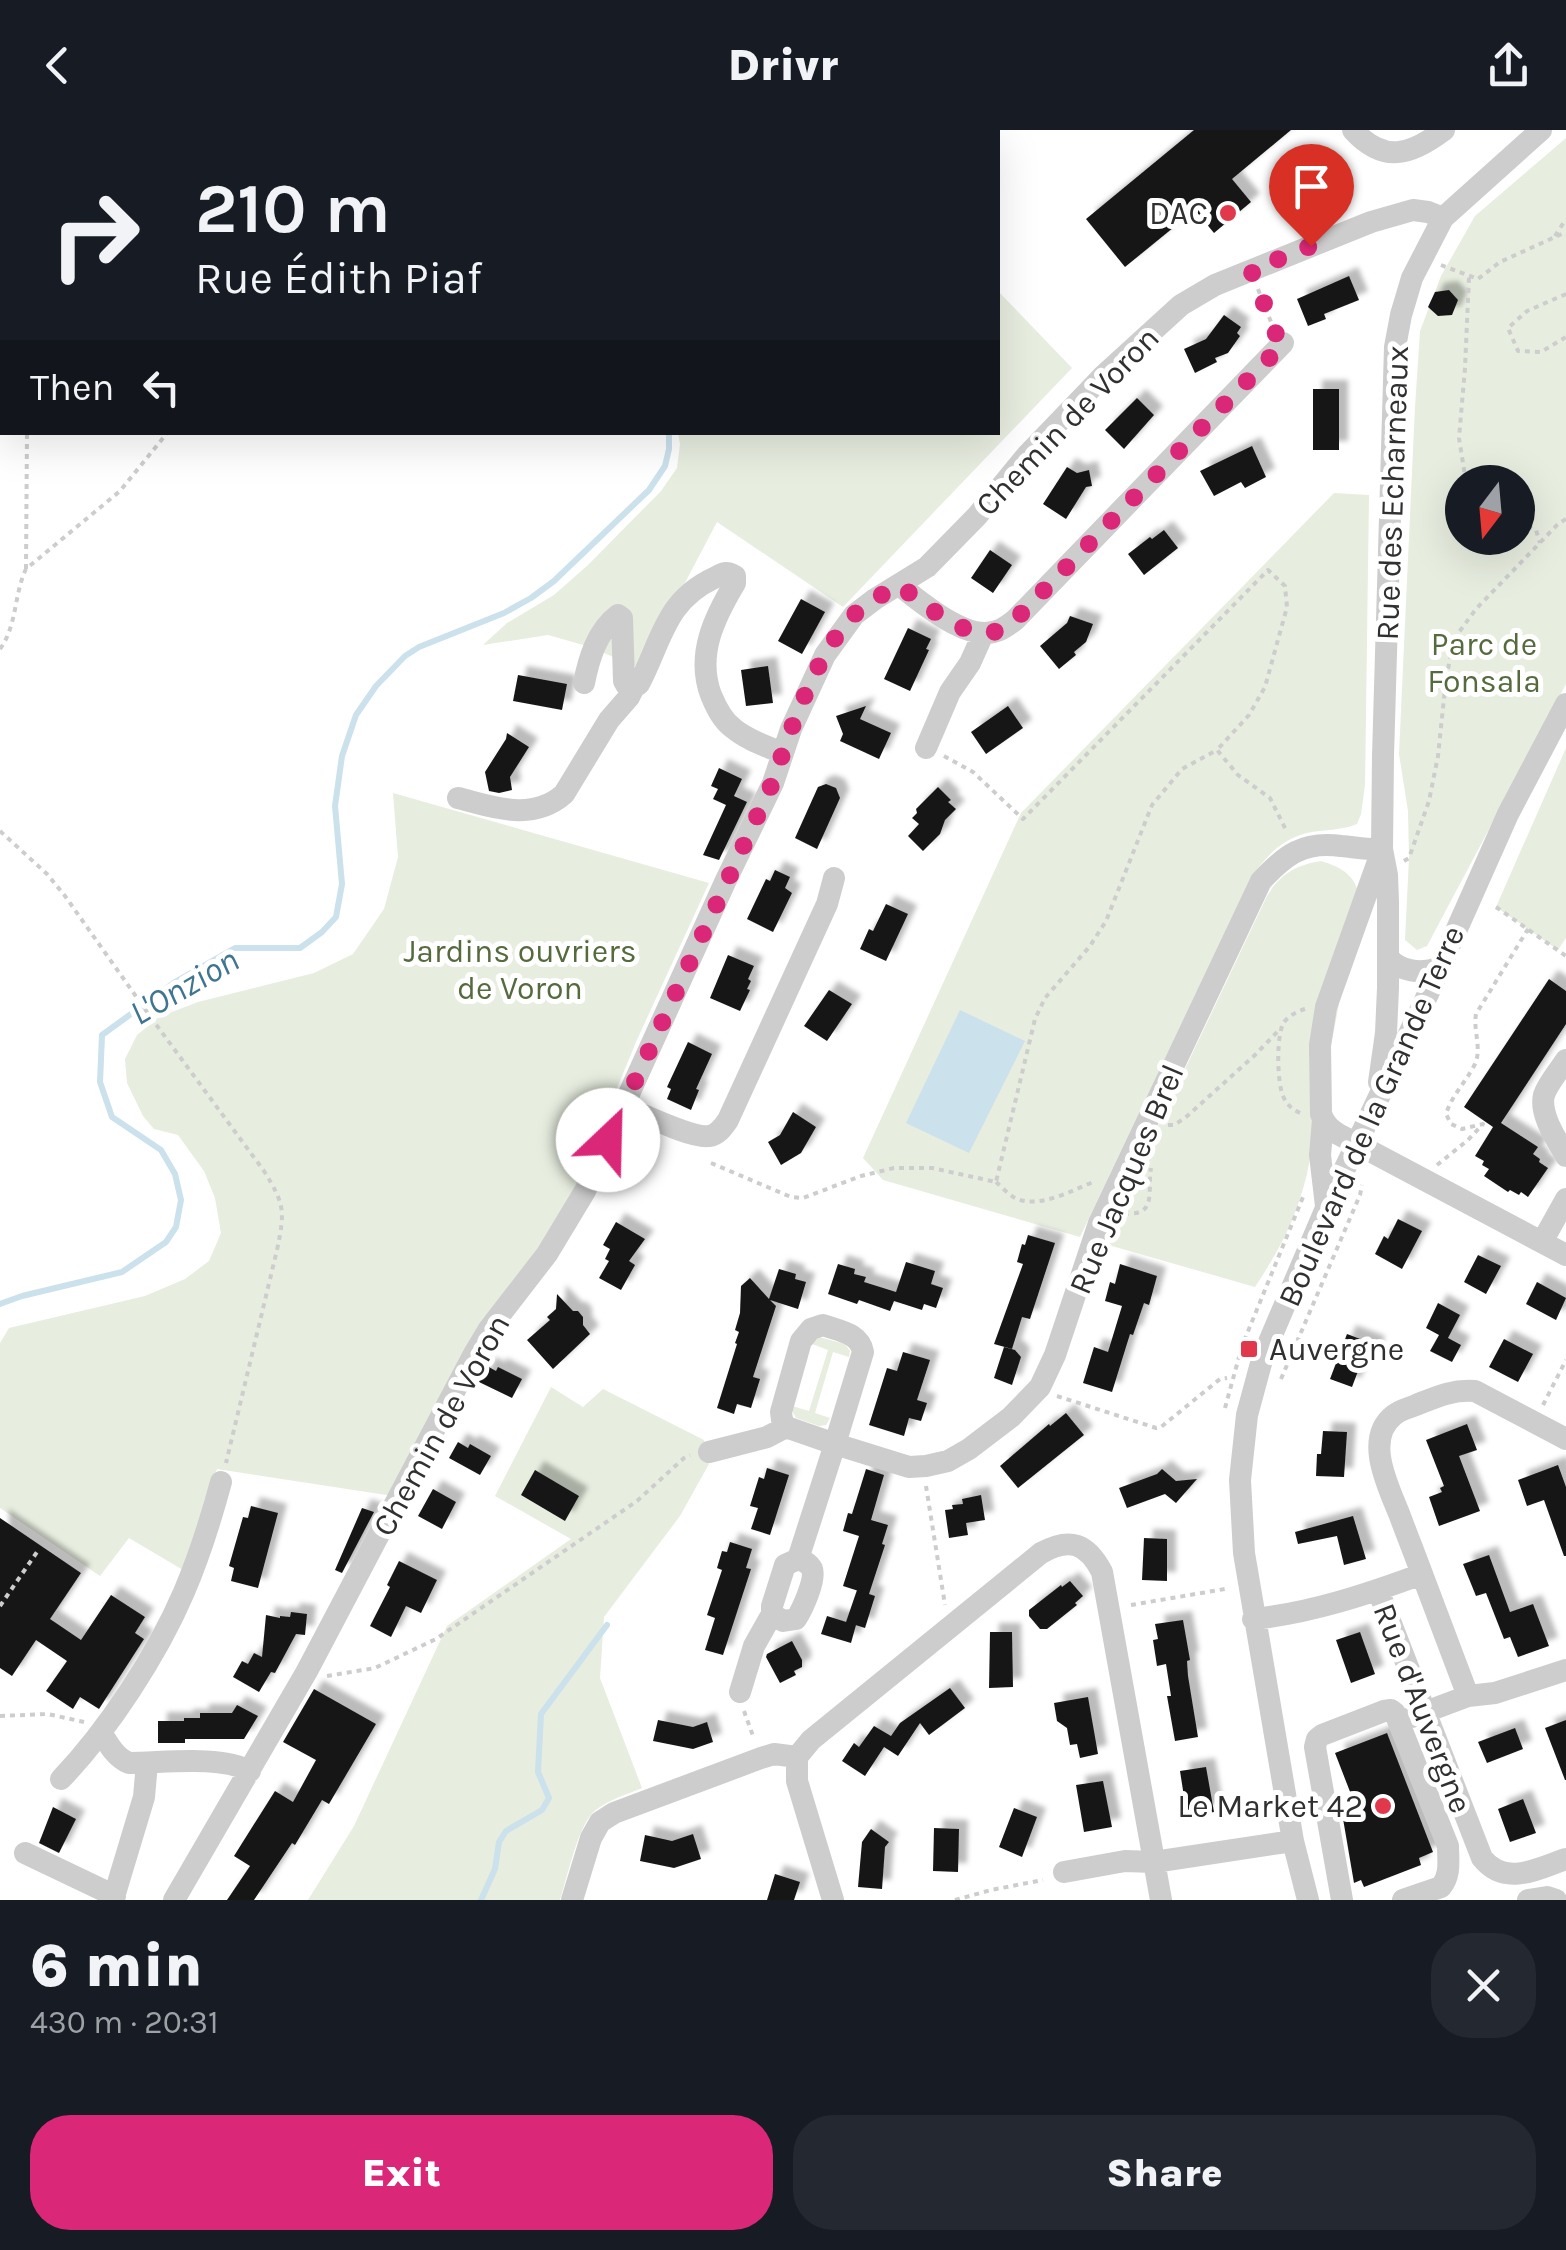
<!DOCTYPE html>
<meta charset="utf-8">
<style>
body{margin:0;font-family:Karla,sans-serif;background:#242831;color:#f1f3f6;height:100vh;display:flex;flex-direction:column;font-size:38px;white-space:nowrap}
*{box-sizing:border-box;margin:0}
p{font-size:32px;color:#9ea1a6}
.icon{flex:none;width:55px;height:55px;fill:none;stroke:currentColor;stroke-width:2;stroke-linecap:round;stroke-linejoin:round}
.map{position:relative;height:1770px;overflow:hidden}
.panel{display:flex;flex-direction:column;background:#171b24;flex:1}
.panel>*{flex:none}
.banner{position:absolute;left:0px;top:0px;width:1000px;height:305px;box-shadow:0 10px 40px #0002;background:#171b24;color:#f1f3f6;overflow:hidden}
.needle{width:65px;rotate:196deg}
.controls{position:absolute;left:1445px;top:335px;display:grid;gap:20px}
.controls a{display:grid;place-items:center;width:90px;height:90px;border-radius:50%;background:#171b24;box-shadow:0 10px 40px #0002;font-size:50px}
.pin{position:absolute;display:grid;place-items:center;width:85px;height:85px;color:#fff;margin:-102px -42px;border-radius:50% 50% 50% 0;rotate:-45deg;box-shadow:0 0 10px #0007}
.pin .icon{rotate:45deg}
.me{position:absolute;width:110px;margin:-55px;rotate:24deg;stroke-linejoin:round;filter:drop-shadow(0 0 8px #0008)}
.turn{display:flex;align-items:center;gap:35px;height:210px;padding:0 30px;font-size:45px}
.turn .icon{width:130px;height:130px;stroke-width:2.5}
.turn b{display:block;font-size:70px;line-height:85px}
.then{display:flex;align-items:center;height:95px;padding:0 30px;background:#0003;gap:20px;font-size:38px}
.round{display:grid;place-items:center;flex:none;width:105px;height:105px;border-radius:40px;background:#242831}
.summary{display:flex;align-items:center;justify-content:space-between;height:170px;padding:0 30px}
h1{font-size:60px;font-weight:800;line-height:75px}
.cta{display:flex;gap:20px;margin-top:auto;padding:20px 30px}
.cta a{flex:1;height:115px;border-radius:40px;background:#db2777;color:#fff;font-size:40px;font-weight:800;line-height:115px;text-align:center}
.cta a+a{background:#242831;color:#f1f3f6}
header{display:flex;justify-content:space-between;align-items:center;height:130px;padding:0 30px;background:#171b24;font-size:45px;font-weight:800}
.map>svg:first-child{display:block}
.green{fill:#e7eddf;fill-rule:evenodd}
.water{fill:#cbe1ec}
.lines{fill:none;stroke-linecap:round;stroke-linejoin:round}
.stream{stroke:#cbe1ec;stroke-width:6}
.building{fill:#171717;filter:url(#shadow)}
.path{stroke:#cdcdcd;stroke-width:4;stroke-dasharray:5 5;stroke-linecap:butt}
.minor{stroke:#cdcdcd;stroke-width:22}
.route{stroke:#db2777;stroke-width:18;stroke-dasharray:0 32.4}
.poi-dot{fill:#e1384c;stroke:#fff;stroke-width:4}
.labels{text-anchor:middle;stroke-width:10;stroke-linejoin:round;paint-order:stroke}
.poi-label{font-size:32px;fill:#303030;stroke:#fff;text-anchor:end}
.street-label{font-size:32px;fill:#303030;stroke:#fff}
.park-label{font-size:32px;fill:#556b3e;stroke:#fff}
.water-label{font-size:35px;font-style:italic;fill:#3f7591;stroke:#fff}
</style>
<header><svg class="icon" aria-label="back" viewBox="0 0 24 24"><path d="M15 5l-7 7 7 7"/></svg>Drivr<svg class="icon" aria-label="share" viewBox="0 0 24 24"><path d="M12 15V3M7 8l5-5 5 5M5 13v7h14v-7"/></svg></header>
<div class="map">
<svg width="1566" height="1770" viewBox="0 0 1566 1770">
<defs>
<filter id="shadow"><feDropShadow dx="9" dy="-9" stdDeviation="2.5" flood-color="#0004"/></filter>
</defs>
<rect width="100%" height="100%" fill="#fff"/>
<path class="green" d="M1566 8V554L1427 816 1417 820 1405 810 1409 728 1408 681 1399 624 1415 277 1420 201 1441 146 1475 86ZM1462 352H1518V408H1462Z
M998 161 1072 238 843 477 717 392 640 538 587 516 548 505 483 515 507 493 554 465 588 435 661 361 677 338 680 314 678 303 998 302Z
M1334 363 1369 365 1365 655 1361 684 1357 694C1341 701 1324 699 1307 703 1281 709 1265 728 1250 749L1080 1107 883 1050 863 1028 1021 683Z
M1566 618V808L1558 820 1496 777Z
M393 663 709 753 636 912 573 1065 393 1366 217 1339 183 1440 129 1408 100 1446 0 1378V1213L9 1198 145 1166 185 1149 209 1131 221 1103 215 1068 204 1041 178 1005 154 999 143 986 127 953 125 929 137 905 159 887 198 872 314 843 353 824 384 779 398 727Z
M1321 731C1341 737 1356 745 1359 767L1307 1044C1296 1089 1280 1119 1255 1157L1105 1114 1111 1095 1267 766C1280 744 1296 735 1321 731Z
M819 1207 845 1214 850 1221 849 1227 833 1222 815 1283 830 1288 826 1295 819 1296 796 1288 791 1279 792 1276 809 1281 828 1220 812 1214Z
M551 1257 583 1277 603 1259 704 1310 709 1334 680 1386 604 1487 600 1548 642 1658C626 1665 603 1671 591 1685 577 1701 567 1748 560 1770H308L354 1696 447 1496 571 1409 495 1366Z"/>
<path class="water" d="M960 880 1025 911 969 1023 906 993Z"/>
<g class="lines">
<path class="stream" d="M734 2 739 0
M0 1174 22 1166 122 1142 166 1112 176 1097 181 1070 175 1044 161 1020 112 987 100 952 102 905 175 852 235 818H300L322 802 336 787 342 754 335 676 342 626 356 585 376 556 405 526 419 517 504 483 531 468 554 451 649 360 665 336 669 319V302
M481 1770 495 1739 499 1712 506 1701 542 1680 549 1668 538 1642 541 1584 607 1495"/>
</g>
<path class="building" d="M1194 0H1291L1232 49 1251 72 1214 103 1195 80 1125 137 1086 89Z
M1349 146 1359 170 1324 184 1326 189 1308 196 1297 169Z
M1449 160 1458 170 1452 185 1438 186 1428 177 1435 162Z
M1224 185 1241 197 1237 203 1240 206 1228 223 1215 228 1217 232 1195 243 1184 219 1206 209Z
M1313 259H1339V320H1313Z
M1137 268 1154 285 1124 319 1105 300Z
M1252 316 1266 347 1245 358 1241 352 1214 366 1200 341Z
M1067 337 1077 343 1089 340 1092 356 1086 357 1066 389 1043 374Z
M1164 400 1178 418 1144 445 1128 424 1150 407 1152 409Z
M990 420 1012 435 993 463 971 448Z
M801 469 825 482 802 524 778 511Z
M1070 486 1093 494 1086 512 1074 522 1076 525 1059 539 1040 516 1067 493Z
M908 498 931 509 926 519 929 520 910 561 884 549Z
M768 536 773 573 746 576 741 540Z
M518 545 567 554 562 580 513 571Z
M866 576 860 589 891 603 879 629 840 611 843 604 836 586Z
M1008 576 1023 598 986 624 971 602Z
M507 603 529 617 510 647 512 660 499 663 489 661 485 642 506 609Z
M719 638 742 649 734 666 747 672 719 730 703 725 726 675 713 669 718 659 711 656Z
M826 654 836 658 840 668 817 719 795 708 818 657Z
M938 657 951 670 948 672 956 679 945 690 940 704 923 721 908 706 919 694 912 688 917 683 916 679Z
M775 740 790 747 785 758 792 763 773 802 747 789 766 749 770 751Z
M886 774 908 784 886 831 860 819 869 799 873 801Z
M728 825 754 836 748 849 751 851 747 859 750 860 740 881 710 868Z
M1549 849 1566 861V894L1501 993 1538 1017 1533 1024 1540 1029 1539 1032 1548 1038 1528 1067 1521 1062 1519 1065 1510 1060 1508 1062 1484 1046 1489 1039 1482 1035 1484 1031 1475 1026 1493 997 1464 977Z
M829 860 852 874 827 911 804 896Z
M688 912 712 924 696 959 699 960 691 980 667 969 671 959 667 957Z
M793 982 816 997 801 1023 781 1035 768 1012 780 1005Z
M1398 1089 1422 1101 1402 1139 1375 1124 1384 1106 1388 1109Z
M616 1092 645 1109 629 1131 635 1135 621 1160 599 1148 609 1131 605 1129 610 1119 603 1115Z
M1028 1105 1055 1113 1030 1189 1022 1187 1012 1219 994 1214 1023 1134 1017 1132 1022 1114 1025 1115Z
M1478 1125 1501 1136 1486 1164 1464 1152Z
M906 1132 935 1141 931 1154 943 1158 936 1178 924 1174 922 1180 894 1171 890 1181 859 1170 857 1174 828 1164 838 1134 855 1139 854 1144 866 1147 864 1152 896 1162Z
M1120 1134 1157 1146 1149 1175 1144 1173 1133 1205 1130 1204 1112 1262 1083 1253 1094 1217 1108 1222 1122 1176 1105 1171 1110 1152 1115 1154Z
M779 1139 796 1144 795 1149 806 1152 798 1179 770 1170 776 1176 753 1247 760 1249 751 1278 737 1274 734 1284 717 1278 737 1214 735 1213 739 1202 735 1200 740 1183 741 1156 750 1148 769 1169Z
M1537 1152 1566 1168 1556 1190 1526 1174Z
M557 1164 573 1181H578L583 1187V1195L590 1204 553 1239 527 1210 550 1190 547 1187 556 1179Z
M1438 1173 1460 1185 1448 1208 1461 1215 1452 1232 1430 1221 1439 1205 1426 1198Z
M1347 1204 1376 1215 1371 1231 1363 1228 1352 1257 1330 1249Z
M1504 1209 1533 1224 1518 1252 1489 1237Z
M1004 1217 1015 1220 1021 1227 1012 1255 994 1248Z
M903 1222 930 1230 917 1270 927 1273 921 1291 909 1288 904 1306 869 1295 887 1238 897 1241Z
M487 1236 496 1241 498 1237 522 1249 512 1268 479 1252Z
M1066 1283 1084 1305 1018 1358 1000 1336 1049 1294 1050 1296Z
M1467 1294 1477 1320 1459 1326 1480 1381 1439 1396 1429 1367 1442 1362 1440 1358 1444 1356 1426 1310Z
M1323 1301 1347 1302 1344 1347 1316 1346 1317 1324H1321Z
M458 1312 468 1318 470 1314 491 1326 480 1345 449 1328Z
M1558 1335 1566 1357V1426H1564L1544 1370 1527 1376 1518 1350Z
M767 1338 789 1345 770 1405 751 1399 758 1378 750 1376 759 1347 764 1349Z
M866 1339 884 1345 871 1390 888 1395 882 1414 885 1415 869 1464 875 1466 865 1498 846 1492 857 1460 868 1464 843 1456 859 1406 843 1401 848 1383 852 1384Z
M1162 1339 1176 1351 1197 1349 1176 1373 1165 1364 1127 1378 1119 1358 1157 1344Z
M535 1340 579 1366 565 1391 521 1365Z
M433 1359 456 1372 442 1399 418 1386Z
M981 1365 985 1390 966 1393 968 1405 949 1408 945 1380 953 1379 952 1375 963 1374 962 1369Z
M251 1376 278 1383 258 1458 231 1451 234 1438 229 1436 243 1387 248 1388Z
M362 1378 374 1382 342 1443 335 1440Z
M1353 1386 1366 1429 1344 1435 1337 1406 1298 1414 1295 1402Z
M0 1388 81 1443 50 1489 81 1510 111 1465 145 1487 135 1503 144 1509 99 1579 80 1567 73 1579 46 1561 67 1531 36 1510 12 1546 0 1538Z
M1144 1408 1167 1409V1451L1142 1450Z
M730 1412 752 1419 746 1438 751 1439 723 1525 705 1520 715 1488 707 1485 722 1440 717 1438 722 1421 727 1422Z
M1489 1425 1510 1482 1533 1474 1549 1516 1518 1527 1510 1507 1504 1509 1486 1463 1476 1466 1463 1434Z
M399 1431 437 1450 421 1483 406 1476 391 1507 370 1496 390 1457 387 1455Z
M1070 1451 1083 1466 1075 1473 1077 1475 1047 1499H1040L1029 1486V1480L1061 1455 1062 1457Z
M291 1482 307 1484 305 1505 296 1504 275 1543 271 1542 259 1562 233 1547 242 1531 248 1534 254 1523 262 1527 266 1485 280 1488V1486L290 1487Z
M827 1486 856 1495 851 1513 821 1504Z
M1183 1490 1190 1530 1187 1531 1188 1546 1198 1607 1175 1611 1167 1566H1171L1166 1534 1157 1536 1153 1510 1158 1509 1155 1494Z
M990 1502H1012L1013 1557 989 1558Z
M1360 1502 1375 1544 1351 1553 1336 1510Z
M792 1511 802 1530V1537L794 1541 796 1545 780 1553 766 1527 767 1524Z
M950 1558 965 1578 929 1605 920 1593 898 1626 884 1617 865 1646 842 1631 854 1613 859 1617 874 1596 891 1606 900 1593Z
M314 1559 376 1594 329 1674 322 1670 295 1715 292 1713 254 1770H227L250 1736 234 1726 275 1661 293 1672 316 1630 283 1612Z
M1088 1567 1098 1624 1080 1628 1077 1614 1070 1615 1067 1598 1057 1591 1054 1573Z
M237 1575 258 1586 244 1609H185V1613H158V1591H184V1588H200V1583H232Z
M658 1590 693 1597 707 1592 713 1612 693 1619 653 1611Z
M1566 1590V1650H1565L1545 1598Z
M1515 1598 1523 1619 1487 1633 1478 1612Z
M1387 1603 1433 1722 1419 1728 1421 1735 1364 1757 1361 1750 1354 1753 1341 1677 1354 1672 1335 1623Z
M1206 1637 1214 1682 1187 1686 1180 1641Z
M1103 1651 1112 1697 1084 1702 1076 1655Z
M1523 1669 1536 1703 1510 1712 1498 1679Z
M53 1677 76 1689 59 1723 39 1713Z
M1014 1678 1037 1687 1022 1727 999 1717Z
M934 1698 959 1699 958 1742 933 1741Z
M871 1699 889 1712 885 1717 882 1759 858 1757 862 1712Z
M693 1704 701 1729 674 1738 640 1731 645 1705 672 1711Z
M775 1744 800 1752 794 1770H767Z"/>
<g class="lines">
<path class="path" d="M197 2 199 0
M391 2 394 0
M1555 106 1566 89
M1441 135 1478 149 1500 132 1566 102
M1258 159 1273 197
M1566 164 1527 181 1508 198 1518 221 1541 222 1566 207
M1466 352 1459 308 1465 238 1469 146
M1518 393 1536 400 1540 413
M26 439 27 302
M0 519C17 496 14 464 26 439L120 361 168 302
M944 626 973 642 1023 689 1268 440 1285 456 1287 477 1265 557 1249 585 1217 620
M0 701 47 744 65 766 152 889 264 1041C285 1075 285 1081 277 1120L226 1333
M1404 731 1409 728 1429 671 1438 626 1446 549 1454 509 1476 479 1558 394 1566 389
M1496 777 1566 826
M1300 983C1292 979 1287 975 1283 966 1277 952 1276 905 1284 892 1290 885 1296 882 1305 879
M1168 995H1174L1185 988 1255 925 1281 898
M711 1033 791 1067 803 1068 861 1046 894 1038H932L996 1052 1035 889 1045 868 1090 816 1106 791 1152 675 1182 639 1217 620 1238 645 1270 668 1287 702
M1437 1035 1468 1010 1483 994 1462 999 1451 994 1446 984C1452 965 1466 952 1475 934 1482 918 1473 901 1476 884L1528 799
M996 1052C1002 1057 1008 1064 1015 1068 1039 1080 1074 1059 1096 1051
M1124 1083C1158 1087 1147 1061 1151 1038
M1281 1249 1360 1065 1362 1055
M1057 1266 1156 1298 1161 1297 1220 1249 1227 1248
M1543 1275 1566 1230
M1225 1278 1242 1216 1303 1067
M926 1356 945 1475
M1131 1475 1225 1459
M0 1476 37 1422
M327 1546 375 1538 436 1509 637 1371 684 1328 690 1325
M744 1581 753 1606
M0 1586 48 1584 84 1592
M955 1770 991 1760 1043 1750"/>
<path class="minor" d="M1353 0C1384 34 1411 25 1444 0
M899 455C920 472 958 503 985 503 998 503 1006 497 1015 490L1283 213
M584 553C589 528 597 501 618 485L622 488 624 551 627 556 634 557 639 554C662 510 665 471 714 448 723 443 726 441 735 446V453C714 488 696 525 711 565 716 577 722 590 733 598 747 610 766 616 782 623
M926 618 950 562 970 533 983 504
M458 668C494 677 532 692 564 664L609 590 629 567 634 557
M1381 723 1326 877 1320 915 1321 984C1325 994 1329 998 1338 1004L1566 1125
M1388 827C1400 842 1421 844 1439 838
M1566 930C1559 941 1548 953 1544 965 1539 984 1557 1010 1566 1026
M1379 952 1386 903 1388 858V772L1387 745 1382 719 1383 626 1395 217 1401 185 1412 148 1443 88 1541 0
M622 976C641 983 692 1009 709 1006 718 1005 723 997 728 990L827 774 834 748
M1323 990 1320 1025 1326 1076
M1542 1112 1566 1069
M823 1195C839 1201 860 1203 863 1222L835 1314 786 1297 782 1290 781 1282 801 1211 811 1199Z
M709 1322 767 1307 786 1297
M798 1429C804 1431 809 1433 812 1439 816 1450 802 1480 796 1489L783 1491 772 1484V1476L785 1435 798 1429 835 1314 909 1337 926 1336 948 1331 969 1319 1011 1287 1040 1257 1055 1225 1099 1093 1261 751C1285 725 1303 711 1341 716 1355 717 1367 720 1382 719
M1422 1444 1468 1566
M1378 1460 1482 1728C1505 1757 1537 1739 1566 1729
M1253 1489C1311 1483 1368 1464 1422 1444 1415 1425 1407 1405 1400 1386 1389 1358 1363 1309 1394 1285 1400 1280 1409 1278 1416 1275 1436 1267 1453 1259 1475 1261L1566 1309
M740 1562 754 1516 772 1484
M1412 1587 1468 1566 1495 1563 1566 1540
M101 1602C108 1614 116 1628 129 1633 164 1633 219 1625 250 1641
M61 1649C108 1600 157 1525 184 1462 199 1427 211 1389 221 1352
M25 1723 115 1766
M1064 1742 1125 1731 1154 1732 1293 1711
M113 1770 144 1667 147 1633
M174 1770 307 1541 474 1224 489 1199 547 1124 585 1061 726 750 773 653 791 599 825 525 854 485 875 469 927 437 977 386 1028 324 1102 247 1181 175 1215 155 1371 92 1413 80 1428 82 1443 88
M572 1770 591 1708 600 1692 614 1683 761 1628 774 1624 797 1627
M833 1770 797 1651V1627L811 1610 1041 1423C1070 1407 1087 1413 1102 1442L1161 1770
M1308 1770 1293 1711 1244 1423 1240 1350 1247 1285 1263 1226 1326 1078 1428 864 1508 684 1566 574
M1342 1770 1315 1617 1317 1609 1322 1605 1384 1581 1391 1580 1395 1583 1448 1716C1448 1730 1451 1745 1441 1757L1403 1770
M1528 1770 1547 1767 1556 1770"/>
</g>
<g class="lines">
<path class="route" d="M608 1010 772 654C790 602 815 524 854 485 866 472 884 464 899 455 920 471 958 503 985 503 998 503 1006 497 1015 490L1283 214 1276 204 1251 140 1311 116"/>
</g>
<g class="poi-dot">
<circle cx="1228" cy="83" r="10"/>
<rect x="1239" y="1209" width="20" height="20" rx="5"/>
<circle cx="1383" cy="1676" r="10"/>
</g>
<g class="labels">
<g class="poi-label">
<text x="1208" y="94">DAC</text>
<text x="1269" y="1230" text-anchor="start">Auvergne</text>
<text x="1363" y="1687">Le Market 42</text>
</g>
<g class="street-label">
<text transform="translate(1067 291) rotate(-46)" y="11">Chemin de Voron</text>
<text transform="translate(1392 363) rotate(-88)" y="11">Rue des Echarneaux</text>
<text transform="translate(1371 986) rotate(-66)" y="11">Boulevard de la Grande Terre</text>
<text transform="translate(1126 1049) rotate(-67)" y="11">Rue Jacques Brel</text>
<text transform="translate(441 1295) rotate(-61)" y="11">Chemin de Voron</text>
<text transform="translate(1423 1578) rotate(69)" y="11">Rue d'Auvergne</text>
</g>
<g class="park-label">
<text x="1484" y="525">Parc de<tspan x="1484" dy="37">Fonsala</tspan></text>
<text x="520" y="832">Jardins ouvriers<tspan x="520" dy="37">de Voron</tspan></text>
</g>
<g class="water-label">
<text transform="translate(184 856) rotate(-30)" y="12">L'Onzion</text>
</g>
</g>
</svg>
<div class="controls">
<a><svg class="needle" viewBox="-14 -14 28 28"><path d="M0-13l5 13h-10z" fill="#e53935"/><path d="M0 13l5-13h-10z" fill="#9ea1a6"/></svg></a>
</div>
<div class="pin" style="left:1311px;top:116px;background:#d93025"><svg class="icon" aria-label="arrive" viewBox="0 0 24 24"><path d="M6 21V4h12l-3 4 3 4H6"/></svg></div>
<svg class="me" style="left:608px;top:1010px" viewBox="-20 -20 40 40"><circle r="19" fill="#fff"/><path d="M0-13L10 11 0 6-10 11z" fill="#db2777"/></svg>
<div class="banner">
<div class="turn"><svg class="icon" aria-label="right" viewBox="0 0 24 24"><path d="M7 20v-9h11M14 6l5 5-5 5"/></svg><div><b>210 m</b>Rue Édith Piaf</div></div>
<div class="then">Then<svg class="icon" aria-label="left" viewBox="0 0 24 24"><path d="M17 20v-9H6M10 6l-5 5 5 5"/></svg></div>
</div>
</div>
<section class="panel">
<div class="summary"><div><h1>6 min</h1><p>430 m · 20:31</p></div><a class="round"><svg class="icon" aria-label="close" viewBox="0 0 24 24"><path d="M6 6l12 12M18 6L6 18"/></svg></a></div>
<div class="cta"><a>Exit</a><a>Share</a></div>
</section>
